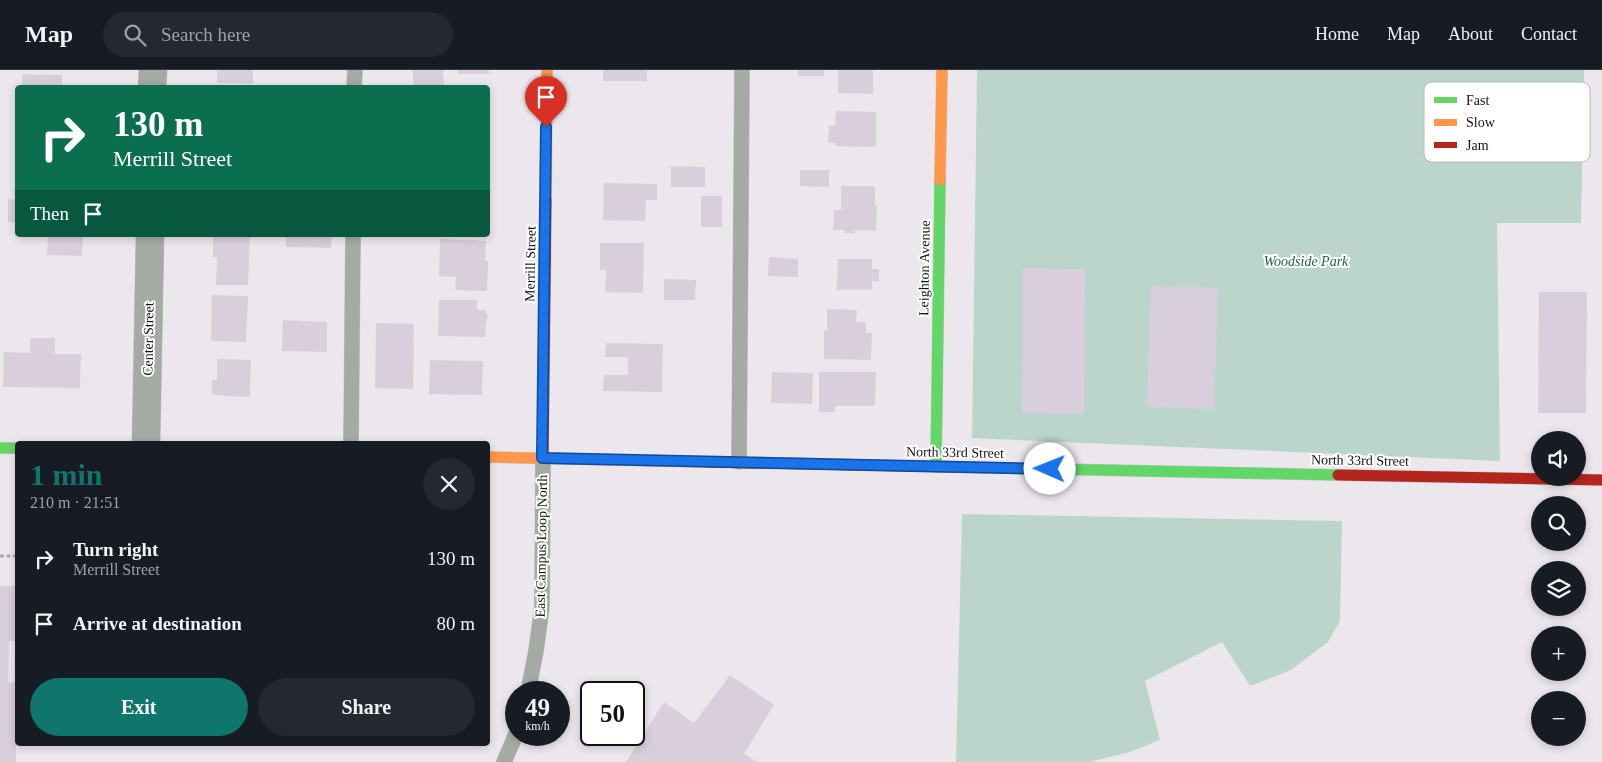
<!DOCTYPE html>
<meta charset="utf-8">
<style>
body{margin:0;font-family:"Times New Roman",serif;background:#242831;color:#f1f3f6;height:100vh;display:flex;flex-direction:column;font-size:19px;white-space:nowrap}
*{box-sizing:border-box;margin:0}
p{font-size:16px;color:#9ea1a6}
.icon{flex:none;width:28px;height:28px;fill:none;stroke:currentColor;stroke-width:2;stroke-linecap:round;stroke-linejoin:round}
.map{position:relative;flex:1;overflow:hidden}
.details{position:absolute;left:15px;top:371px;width:475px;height:305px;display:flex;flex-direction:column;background:#171b24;border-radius:5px;box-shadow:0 2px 8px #0003}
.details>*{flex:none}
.guide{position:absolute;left:15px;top:15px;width:475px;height:152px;border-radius:5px;box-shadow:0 2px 8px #0003;background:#0b6e4f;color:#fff;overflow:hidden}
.controls{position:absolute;left:1531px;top:361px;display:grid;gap:10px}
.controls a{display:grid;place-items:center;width:55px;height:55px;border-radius:50%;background:#171b24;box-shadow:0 2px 8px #0003;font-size:25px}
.speed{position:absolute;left:505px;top:611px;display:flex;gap:10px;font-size:25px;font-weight:700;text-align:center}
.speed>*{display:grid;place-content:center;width:65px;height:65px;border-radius:50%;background:#171b24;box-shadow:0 2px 8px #0003;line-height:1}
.speed small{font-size:12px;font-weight:400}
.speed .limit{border:2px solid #111;border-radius:8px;background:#fff;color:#111}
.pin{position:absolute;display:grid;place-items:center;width:42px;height:42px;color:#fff;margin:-51px -21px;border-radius:50% 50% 50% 0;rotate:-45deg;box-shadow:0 0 5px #0007}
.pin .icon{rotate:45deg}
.me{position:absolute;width:55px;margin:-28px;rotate:271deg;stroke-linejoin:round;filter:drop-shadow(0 0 4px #0008)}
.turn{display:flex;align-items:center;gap:18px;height:105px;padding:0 15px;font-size:22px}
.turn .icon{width:65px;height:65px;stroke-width:2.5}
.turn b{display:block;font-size:35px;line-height:42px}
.then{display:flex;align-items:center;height:48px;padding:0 15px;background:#0003;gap:10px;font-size:19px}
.round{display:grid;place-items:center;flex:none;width:52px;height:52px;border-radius:26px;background:#242831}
.overview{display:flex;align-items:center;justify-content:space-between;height:85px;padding:0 15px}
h1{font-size:30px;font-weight:700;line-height:38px;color:#0f766e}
.button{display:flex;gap:10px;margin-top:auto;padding:10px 15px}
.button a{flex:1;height:58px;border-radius:30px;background:#0f766e;color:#fff;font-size:20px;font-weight:700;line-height:58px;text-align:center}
.button a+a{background:#242831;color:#f1f3f6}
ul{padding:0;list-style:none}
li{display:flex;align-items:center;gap:15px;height:65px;padding:0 15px}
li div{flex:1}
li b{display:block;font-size:19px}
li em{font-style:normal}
header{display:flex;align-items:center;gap:30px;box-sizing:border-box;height:70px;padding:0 25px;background:#171b24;border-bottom:1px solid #363941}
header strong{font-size:24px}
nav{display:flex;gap:28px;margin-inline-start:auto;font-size:18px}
.search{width:350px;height:45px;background:#242831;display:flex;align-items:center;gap:12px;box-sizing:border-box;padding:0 18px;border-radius:28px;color:#9ea1a6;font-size:19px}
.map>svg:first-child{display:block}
.green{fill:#bbd5cb}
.building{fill:#d9cfdc}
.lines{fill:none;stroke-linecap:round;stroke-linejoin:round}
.lane-casing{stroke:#c9c6ca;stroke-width:16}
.street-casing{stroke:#c9c6ca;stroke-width:29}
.fast-casing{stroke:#c9c6ca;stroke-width:12}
.slow-casing{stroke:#c9c6ca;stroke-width:12}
.jam-casing{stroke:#c9c6ca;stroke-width:12}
.path{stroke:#acacad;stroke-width:3;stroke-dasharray:4 2.5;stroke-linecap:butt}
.lane{stroke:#a6aaa5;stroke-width:15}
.street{stroke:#a6aaa5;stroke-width:28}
.fast{stroke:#63d668;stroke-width:11}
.slow{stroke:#ff974d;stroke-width:11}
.jam{stroke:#b3261e;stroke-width:11}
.route-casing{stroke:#114b97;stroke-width:12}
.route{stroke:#1a73e8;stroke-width:9}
.labels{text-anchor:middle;stroke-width:4;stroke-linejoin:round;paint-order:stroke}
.park-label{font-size:14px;font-style:italic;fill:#235f48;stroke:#fff}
.street-label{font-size:14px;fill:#151216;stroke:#fff}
.key{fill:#fff;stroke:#b9b8b9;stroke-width:1}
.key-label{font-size:14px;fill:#151216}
</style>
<header>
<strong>Map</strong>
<div class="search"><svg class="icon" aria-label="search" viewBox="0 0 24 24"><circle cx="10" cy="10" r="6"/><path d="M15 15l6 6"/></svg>Search here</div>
<nav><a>Home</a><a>Map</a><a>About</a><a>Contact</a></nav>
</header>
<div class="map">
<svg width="1602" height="692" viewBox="0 0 1602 692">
<rect width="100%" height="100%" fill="#ece7ed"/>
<path class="green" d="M977 0H1584L1581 153H1497L1500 391 972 368Z
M962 444 1342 451 1340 551 1328 572 1291 600 1250 616 1222 572 1145 611 1160 670 1127 683 1089 692H956Z"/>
<path class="building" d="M217 0H253V14L217 13Z
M413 0H443L444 17H413Z
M458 0H489V4H458Z
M603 0H647V11H603Z
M798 0H824V6H798Z
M838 0H873V24L838 23Z
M22 4 62 5V18H22Z
M488 25H490V77H488Z
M836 41 876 42V77L835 76V73H828L829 56H835Z
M671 96 705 97V117H671Z
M800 100H829V117L800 116Z
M604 113 657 114V130H646L645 151 603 150Z
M841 116H875V136H877L876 161 855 160V163H845V160H833L834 140H841Z
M701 126H722V157H701Z
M8 129 18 130V152H8Z
M48 165H83L82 186 47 185Z
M213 165H250L248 215H216L217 187H213Z
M286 165H332L331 178 286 177Z
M440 169 486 171 485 191H488L487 221 455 220 456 207 439 206Z
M600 173H644L643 223 605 222 606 200H600Z
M769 187 798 189V207L768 206Z
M838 189H872V199H879V211H872V220H837Z
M1023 198 1085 199 1084 344 1022 343Z
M664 209 696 210 695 230H664Z
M1151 216 1218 218 1214 339 1147 337Z
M1539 222H1587L1586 343H1538Z
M212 225 248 226 246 272 211 271Z
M439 230H477V240H486V244H488L487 251H486L485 267 438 266Z
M827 239 857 240 856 252H866V263H872L871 290 824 289V260H827Z
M283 250 327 252V282L282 281Z
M376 253 414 254 413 319 375 318Z
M30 268H55V284H81L80 318 3 317 4 282 30 283Z
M606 273 663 274 662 322 603 321 604 305H628V287H605Z
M217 289 251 290 250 327 212 325V310H217Z
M430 290 483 291 482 325 429 324Z
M772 302 813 303 812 334 771 333Z
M819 302H876L875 336H835V342H819Z
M0 516H18V571H9L8 612 17 613 16 692H0Z
M730 605 774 635 744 684 758 692H626L664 632 694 653Z"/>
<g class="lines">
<g class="lane-casing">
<path id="lane" d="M354 18 355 0
M351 374 353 165
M739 392 742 0
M528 622 536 581 542 537 543 388
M504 692 516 664"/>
</g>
<g class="street-casing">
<path id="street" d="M152 18 153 0
M146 374 150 165"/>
</g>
<g class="fast-casing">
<path id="fast" d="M0 378H18
M936 397 940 110
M954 397 1338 405"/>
</g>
<g class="slow-casing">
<path id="slow" d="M940 110 942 0
M546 130 547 0
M488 387 707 392"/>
</g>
<g class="jam-casing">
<path id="jam" d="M543 388 546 130
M707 392 954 397
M1338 405 1602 410"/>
</g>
<path class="path" d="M0 486H18"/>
<use href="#lane" class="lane"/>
<use href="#street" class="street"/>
<use href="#fast" class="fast"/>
<use href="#slow" class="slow"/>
<use href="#jam" class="jam"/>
</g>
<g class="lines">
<g class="route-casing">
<path id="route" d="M546 57 542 388 1050 399"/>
</g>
<use href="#route" class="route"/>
</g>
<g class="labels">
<g class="park-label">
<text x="1306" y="196">Woodside Park</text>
</g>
<g class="street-label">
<text transform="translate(530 194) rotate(-89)" y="5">Merrill Street</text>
<text transform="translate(924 198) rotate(-89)" y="5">Leighton Avenue</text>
<text transform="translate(148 269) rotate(-89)" y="5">Center Street</text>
<text transform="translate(955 382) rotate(1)" y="5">North 33rd Street</text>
<text transform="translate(1360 390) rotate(1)" y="5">North 33rd Street</text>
<text transform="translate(541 476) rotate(-89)" y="5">East Campus Loop North</text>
</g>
</g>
<rect x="1424" y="12" width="166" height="80" rx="8" class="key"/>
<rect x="1434" y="27" width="23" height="6" fill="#63d668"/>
<rect x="1434" y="49" width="23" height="7" fill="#ff974d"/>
<rect x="1434" y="72" width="23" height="6" fill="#b3261e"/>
<g class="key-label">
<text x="1466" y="35">Fast</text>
<text x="1466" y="57">Slow</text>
<text x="1466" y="80">Jam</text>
</g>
</svg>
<div class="controls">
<a><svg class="icon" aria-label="sound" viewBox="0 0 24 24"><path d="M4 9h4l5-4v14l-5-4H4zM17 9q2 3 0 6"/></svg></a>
<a><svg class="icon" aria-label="search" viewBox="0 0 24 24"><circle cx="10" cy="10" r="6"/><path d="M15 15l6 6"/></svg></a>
<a><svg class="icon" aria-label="layers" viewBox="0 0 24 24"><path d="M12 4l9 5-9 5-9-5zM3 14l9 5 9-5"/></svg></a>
<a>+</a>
<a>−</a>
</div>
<div class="speed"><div>49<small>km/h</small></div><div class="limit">50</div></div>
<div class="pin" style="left:546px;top:57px;background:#d93025"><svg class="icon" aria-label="arrive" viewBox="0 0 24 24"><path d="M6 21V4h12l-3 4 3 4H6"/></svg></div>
<svg class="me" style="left:1050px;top:399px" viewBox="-20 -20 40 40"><circle r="19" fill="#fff"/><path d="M0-13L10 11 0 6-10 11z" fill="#1a73e8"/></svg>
<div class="guide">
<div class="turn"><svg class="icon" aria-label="right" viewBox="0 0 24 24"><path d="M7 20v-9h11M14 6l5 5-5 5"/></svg><div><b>130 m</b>Merrill Street</div></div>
<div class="then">Then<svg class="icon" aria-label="arrive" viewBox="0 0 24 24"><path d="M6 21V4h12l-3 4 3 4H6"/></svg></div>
</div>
<section class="details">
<div class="overview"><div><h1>1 min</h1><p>210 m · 21:51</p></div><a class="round"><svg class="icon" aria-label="close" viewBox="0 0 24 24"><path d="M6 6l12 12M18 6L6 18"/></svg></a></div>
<ul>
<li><svg class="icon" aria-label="right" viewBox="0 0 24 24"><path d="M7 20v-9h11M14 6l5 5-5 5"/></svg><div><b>Turn right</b><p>Merrill Street</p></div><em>130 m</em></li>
<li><svg class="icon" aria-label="arrive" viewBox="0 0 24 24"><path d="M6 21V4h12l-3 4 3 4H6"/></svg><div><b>Arrive at destination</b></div><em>80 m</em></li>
</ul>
<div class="button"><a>Exit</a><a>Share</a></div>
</section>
</div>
